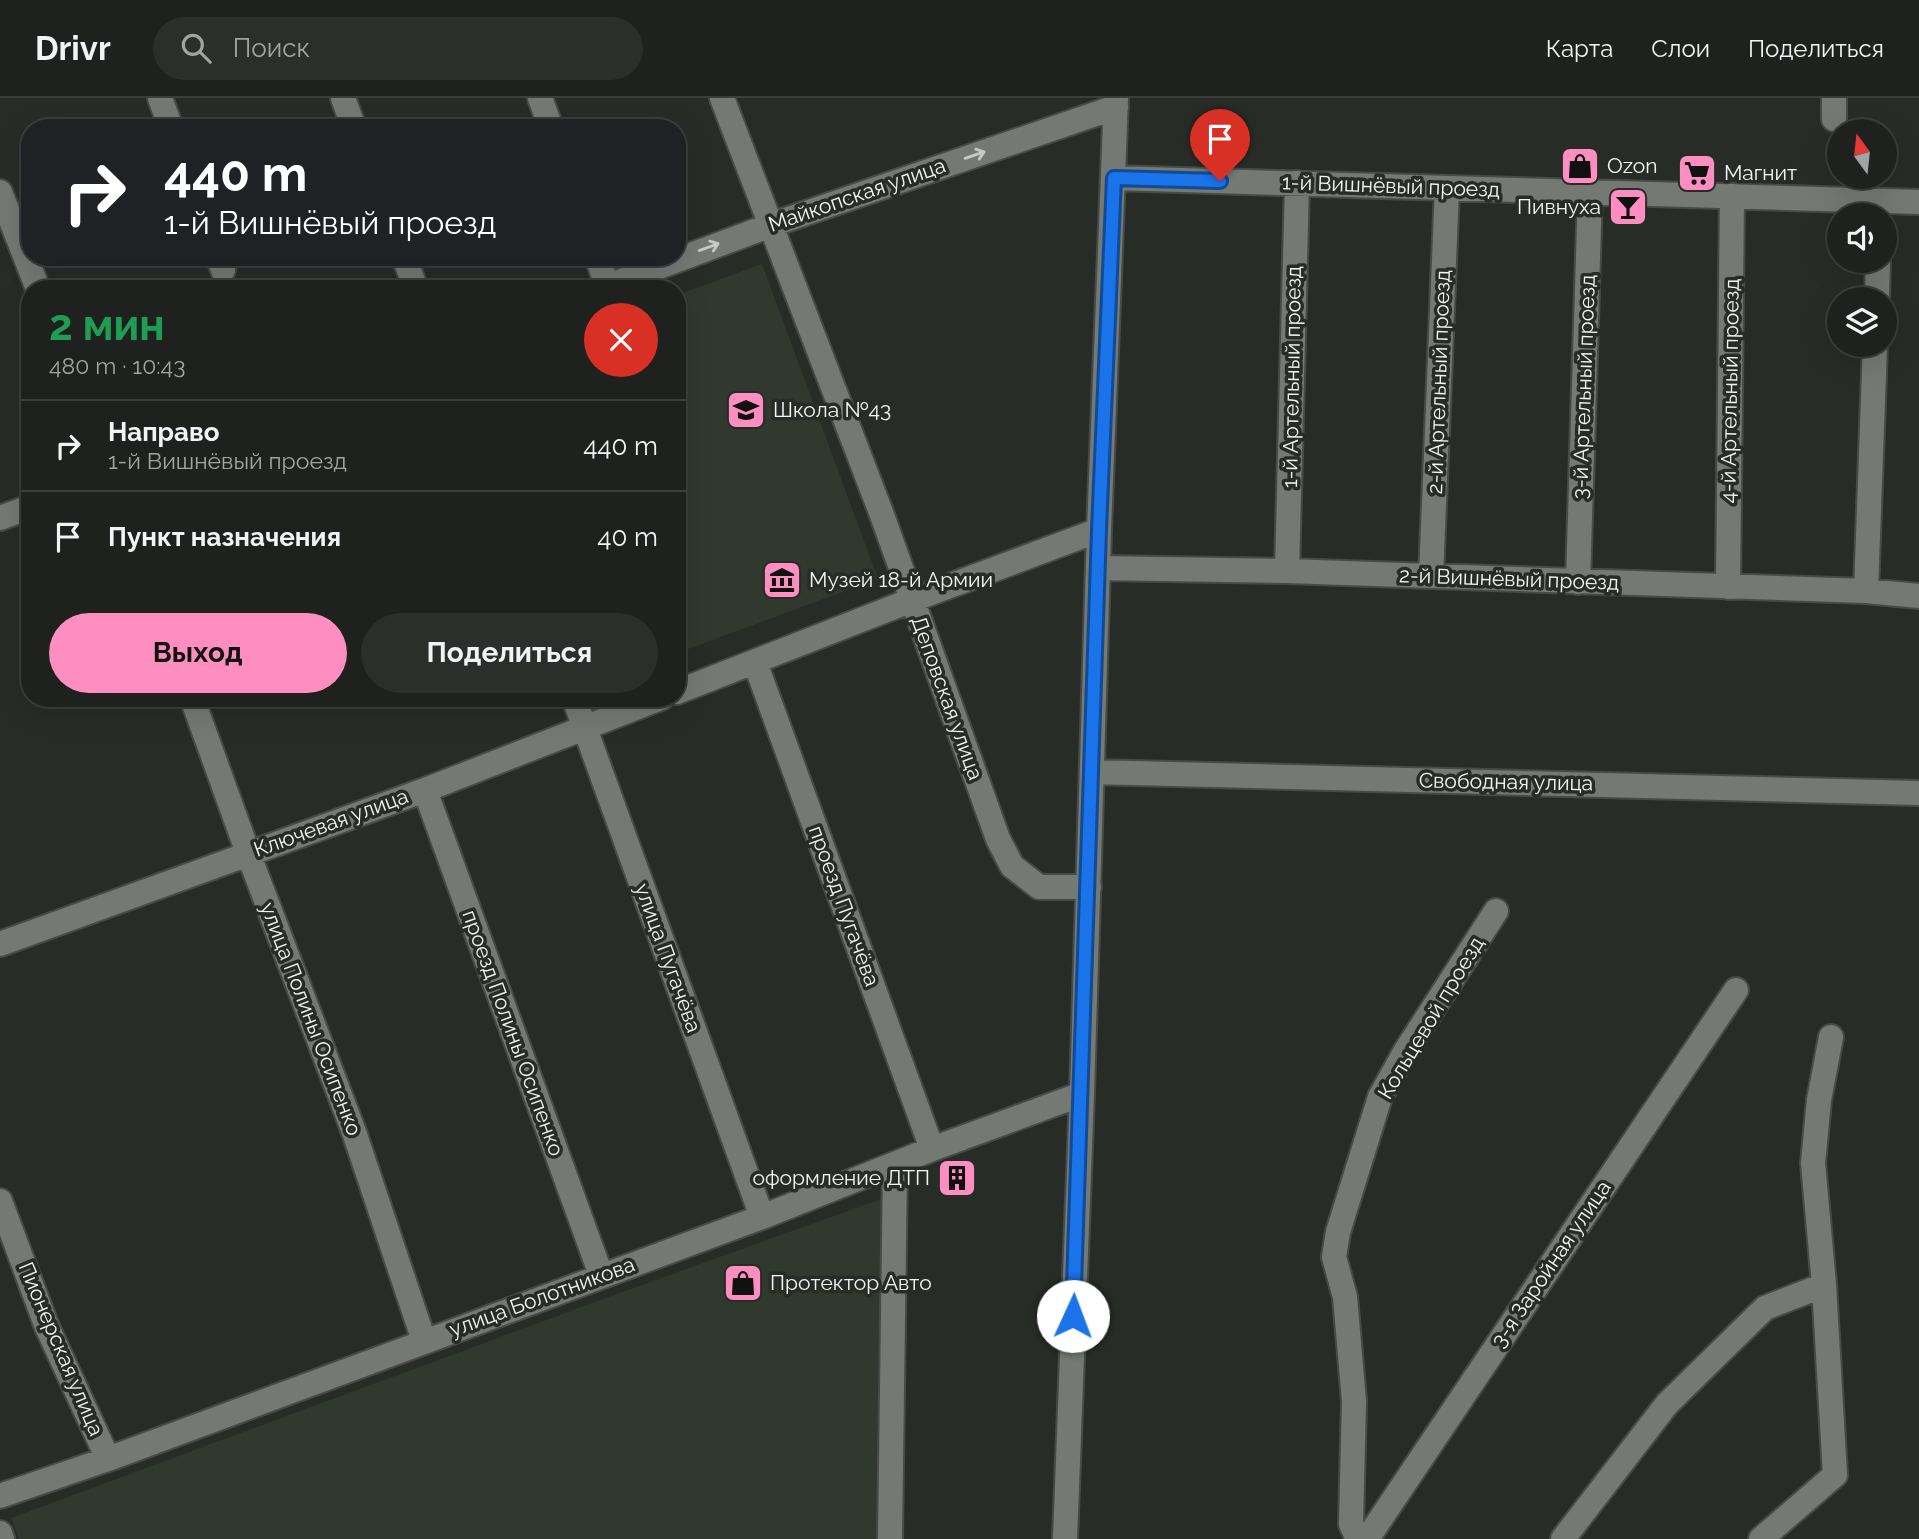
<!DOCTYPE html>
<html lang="ru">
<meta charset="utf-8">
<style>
body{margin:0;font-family:Raleway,sans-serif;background:#2b2e2a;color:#f1f3f6;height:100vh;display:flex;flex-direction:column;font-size:26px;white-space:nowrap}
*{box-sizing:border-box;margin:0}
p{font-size:23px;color:#a1a3a4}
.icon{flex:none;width:38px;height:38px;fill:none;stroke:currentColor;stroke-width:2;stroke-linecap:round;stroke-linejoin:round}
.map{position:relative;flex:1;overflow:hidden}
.panel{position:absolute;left:21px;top:182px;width:665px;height:427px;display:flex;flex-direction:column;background:#1e211d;border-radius:28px;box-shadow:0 7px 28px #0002,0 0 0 2px #3c3e3b}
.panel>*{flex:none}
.banner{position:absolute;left:21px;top:21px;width:665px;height:147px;border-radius:28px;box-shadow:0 7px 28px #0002,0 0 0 2px #3c3e3b;background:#202124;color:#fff;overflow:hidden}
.needle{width:46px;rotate:345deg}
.controls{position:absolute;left:1827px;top:21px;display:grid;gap:14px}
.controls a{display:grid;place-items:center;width:70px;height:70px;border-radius:50%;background:#1e211d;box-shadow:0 7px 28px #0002,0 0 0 2px #3c3e3b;font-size:35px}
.pin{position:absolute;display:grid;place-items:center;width:60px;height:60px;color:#fff;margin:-72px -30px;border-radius:50% 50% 50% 0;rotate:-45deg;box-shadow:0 0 7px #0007}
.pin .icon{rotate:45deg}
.me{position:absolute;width:77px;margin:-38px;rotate:2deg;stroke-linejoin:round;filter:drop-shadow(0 0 5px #0008)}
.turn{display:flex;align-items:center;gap:24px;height:147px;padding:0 28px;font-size:32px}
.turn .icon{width:91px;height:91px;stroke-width:2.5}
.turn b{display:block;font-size:49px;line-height:60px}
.round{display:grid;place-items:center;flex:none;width:74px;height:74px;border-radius:37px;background:#2b2e2a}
.summary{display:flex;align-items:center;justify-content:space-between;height:119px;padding:0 28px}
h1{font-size:42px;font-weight:700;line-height:52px;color:#1e9e55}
.cta{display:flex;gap:14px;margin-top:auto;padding:14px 28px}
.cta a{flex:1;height:80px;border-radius:42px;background:#fd8ebf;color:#111;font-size:28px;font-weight:700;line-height:80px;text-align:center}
.cta a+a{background:#2b2e2a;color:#f1f3f6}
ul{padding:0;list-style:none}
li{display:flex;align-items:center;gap:21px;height:91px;padding:0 28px;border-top:2px solid #3c3e3b}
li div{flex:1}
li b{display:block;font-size:26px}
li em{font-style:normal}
header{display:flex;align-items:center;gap:42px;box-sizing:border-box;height:98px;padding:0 35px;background:#1e211d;border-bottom:2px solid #3c3e3b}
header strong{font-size:33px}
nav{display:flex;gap:38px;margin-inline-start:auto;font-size:24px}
.search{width:490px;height:63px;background:#2b2e2a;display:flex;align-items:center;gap:18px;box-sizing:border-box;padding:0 24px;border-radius:38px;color:#a1a3a4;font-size:26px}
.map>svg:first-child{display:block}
.built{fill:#31382e}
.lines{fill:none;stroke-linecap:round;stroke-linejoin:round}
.minor-casing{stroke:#474a46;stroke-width:28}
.minor{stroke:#757974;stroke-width:24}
.oneway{stroke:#c6c9c5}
.route-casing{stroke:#114b97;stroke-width:18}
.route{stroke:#1a73e8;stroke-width:12}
.labels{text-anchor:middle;stroke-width:7;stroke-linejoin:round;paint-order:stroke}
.poi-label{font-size:21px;fill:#f2f4f1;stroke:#282c27;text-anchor:start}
.street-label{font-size:21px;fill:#f2f4f1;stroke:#282c27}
</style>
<header>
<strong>Drivr</strong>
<div class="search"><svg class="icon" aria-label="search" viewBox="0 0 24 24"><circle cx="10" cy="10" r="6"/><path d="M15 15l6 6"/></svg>Поиск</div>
<nav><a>Карта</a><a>Слои</a><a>Поделиться</a></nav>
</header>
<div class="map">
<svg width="1919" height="1441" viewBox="0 0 1919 1441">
<rect width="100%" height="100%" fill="#282c27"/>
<path class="built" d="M762 166 878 481 677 555V197Z
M881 1101 878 1441H19L11 1420 603 1201Z"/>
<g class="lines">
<g class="minor-casing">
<path id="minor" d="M160 0 171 30
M343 0 354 30
M540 0 551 30
M722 0 882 417 998 741 1012 768 1039 789H1089
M1834 21V0
M1114 80 1919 104
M0 94 38 191
M218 159 223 172
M404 159 416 191
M597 159 607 188
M600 191 771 127 1116 9
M1877 201 1878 163
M0 420 30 409
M1099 470 1287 473 1866 493 1919 498
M1287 473 1297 85
M1431 478 1447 90
M1578 484 1590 94
M1728 489 1732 98
M1866 493 1875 247
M755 564 932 1051
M677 594 912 502 1099 432
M192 600 248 755 354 1034 424 1243
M574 600 762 1119
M1093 674 1919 695
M425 692 601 1177
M0 846 425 692 661 600
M0 1103 47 1229 108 1361
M0 1398 108 1361 762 1119 932 1051 1082 996
M0 1435 2 1441
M890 1441 895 1067
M1065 1441 1082 996 1099 432 1116 0
M1358 1441 1351 1426 1354 1303 1345 1199 1334 1159 1338 1134 1380 999 1405 954 1496 813
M1367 1441 1736 892
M1563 1441 1667 1306 1765 1210 1824 1187
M1761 1441 1835 1377 1824 1187 1813 1065 1819 1002 1831 939"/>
</g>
<use href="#minor" class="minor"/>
</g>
<defs><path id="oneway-shaft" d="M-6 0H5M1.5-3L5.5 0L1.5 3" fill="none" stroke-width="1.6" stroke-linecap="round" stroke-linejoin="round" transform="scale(1.75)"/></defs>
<g class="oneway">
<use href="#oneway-shaft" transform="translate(975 57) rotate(-19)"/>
<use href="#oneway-shaft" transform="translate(709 149) rotate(-20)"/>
</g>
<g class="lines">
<g class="route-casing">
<path id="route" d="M1073 1218 1099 432 1114 80 1220 83"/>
</g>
<use href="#route" class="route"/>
</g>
<defs>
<g id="shop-square" transform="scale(2.0125)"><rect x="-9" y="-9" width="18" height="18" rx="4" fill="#fd8ebf" stroke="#282c27"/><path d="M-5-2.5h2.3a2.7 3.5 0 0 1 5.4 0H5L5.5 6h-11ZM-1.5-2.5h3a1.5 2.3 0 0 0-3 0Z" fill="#111"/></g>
<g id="supermarket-square" transform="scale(2.0125)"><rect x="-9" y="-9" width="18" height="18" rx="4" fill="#fd8ebf" stroke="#282c27"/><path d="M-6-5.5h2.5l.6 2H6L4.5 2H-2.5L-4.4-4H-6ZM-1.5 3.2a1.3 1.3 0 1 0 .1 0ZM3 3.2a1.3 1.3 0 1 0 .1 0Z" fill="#111"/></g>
<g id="bar-square" transform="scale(2.0125)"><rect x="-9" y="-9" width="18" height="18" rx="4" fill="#fd8ebf" stroke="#282c27"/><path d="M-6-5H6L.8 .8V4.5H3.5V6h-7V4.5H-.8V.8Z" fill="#111"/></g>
<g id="school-square" transform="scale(2.0125)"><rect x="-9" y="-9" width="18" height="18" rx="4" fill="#fd8ebf" stroke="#282c27"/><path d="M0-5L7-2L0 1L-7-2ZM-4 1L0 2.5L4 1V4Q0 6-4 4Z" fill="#111"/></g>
<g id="museum-square" transform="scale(2.0125)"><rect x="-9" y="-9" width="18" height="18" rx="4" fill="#fd8ebf" stroke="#282c27"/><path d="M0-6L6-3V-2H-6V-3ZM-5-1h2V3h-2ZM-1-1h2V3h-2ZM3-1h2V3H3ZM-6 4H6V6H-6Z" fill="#111"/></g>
<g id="building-square" transform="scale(2.0125)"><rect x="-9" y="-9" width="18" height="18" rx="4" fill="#fd8ebf" stroke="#282c27"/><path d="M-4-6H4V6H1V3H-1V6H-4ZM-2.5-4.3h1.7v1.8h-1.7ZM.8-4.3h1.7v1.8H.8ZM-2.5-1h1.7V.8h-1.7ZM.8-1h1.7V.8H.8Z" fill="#111"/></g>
</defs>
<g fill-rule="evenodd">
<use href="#shop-square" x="1580" y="68"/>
<use href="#supermarket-square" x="1697" y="75"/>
<use href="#bar-square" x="1628" y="109"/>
<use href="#school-square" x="746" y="312"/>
<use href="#museum-square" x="782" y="482"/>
<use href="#building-square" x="957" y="1080"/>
<use href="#shop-square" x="743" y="1185"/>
</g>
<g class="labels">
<g class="poi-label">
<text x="1607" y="75">Ozon</text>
<text x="1724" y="82">Магнит</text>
<text x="1601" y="116" text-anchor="end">Пивнуха</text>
<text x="773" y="319">Школа №43</text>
<text x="809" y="489">Музей 18-й Армии</text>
<text x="930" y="1087" text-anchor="end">оформление ДТП</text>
<text x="770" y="1192">Протектор Авто</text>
</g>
<g class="street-label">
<text transform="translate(1391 88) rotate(2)" y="7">1-й Вишнёвый проезд</text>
<text transform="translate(857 97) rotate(-19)" y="7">Майкопская улица</text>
<text transform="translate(1292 279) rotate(-89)" y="7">1-й Артельный проезд</text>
<text transform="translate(1439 284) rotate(-88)" y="7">2-й Артельный проезд</text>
<text transform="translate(1584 289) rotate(-88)" y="7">3-й Артельный проезд</text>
<text transform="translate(1730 293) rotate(-89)" y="7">4-й Артельный проезд</text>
<text transform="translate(1509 481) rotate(2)" y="7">2-й Вишнёвый проезд</text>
<text transform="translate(947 600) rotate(70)" y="7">Деповская улица</text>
<text transform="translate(1506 684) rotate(1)" y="7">Свободная улица</text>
<text transform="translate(331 725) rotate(-20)" y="7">Ключевая улица</text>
<text transform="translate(844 808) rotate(70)" y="7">проезд Пугачёва</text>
<text transform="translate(668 860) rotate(70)" y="7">улица Пугачёва</text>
<text transform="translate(1431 920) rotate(-59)" y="7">Кольцевой проезд</text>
<text transform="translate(311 921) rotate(69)" y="7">улица Полины Осипенко</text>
<text transform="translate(513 935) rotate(70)" y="7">проезд Полины Осипенко</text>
<text transform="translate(1551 1166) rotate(-56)" y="7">3-я Заройная улица</text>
<text transform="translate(542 1199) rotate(-20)" y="7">улица Болотникова</text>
<text transform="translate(61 1251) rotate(67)" y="7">Пионерская улица</text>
</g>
</g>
</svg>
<div class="controls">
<a><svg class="needle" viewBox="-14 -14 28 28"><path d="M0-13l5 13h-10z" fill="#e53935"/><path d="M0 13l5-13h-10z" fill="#a1a3a4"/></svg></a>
<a><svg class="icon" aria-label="sound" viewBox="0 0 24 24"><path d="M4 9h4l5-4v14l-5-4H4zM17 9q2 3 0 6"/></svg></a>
<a><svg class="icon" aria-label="layers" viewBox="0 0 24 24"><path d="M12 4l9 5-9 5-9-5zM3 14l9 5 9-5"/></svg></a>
</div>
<div class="pin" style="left:1220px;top:83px;background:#d93025"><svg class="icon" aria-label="arrive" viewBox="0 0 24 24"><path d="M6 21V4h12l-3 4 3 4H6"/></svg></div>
<svg class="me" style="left:1073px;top:1218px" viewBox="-20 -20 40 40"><circle r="19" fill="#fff"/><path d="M0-13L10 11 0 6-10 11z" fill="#1a73e8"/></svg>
<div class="banner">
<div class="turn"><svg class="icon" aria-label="right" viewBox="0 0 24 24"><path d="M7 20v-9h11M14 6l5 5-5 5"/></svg><div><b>440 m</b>1-й Вишнёвый проезд</div></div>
</div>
<section class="panel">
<div class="summary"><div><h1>2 мин</h1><p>480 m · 10:43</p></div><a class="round" style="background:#d93025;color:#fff"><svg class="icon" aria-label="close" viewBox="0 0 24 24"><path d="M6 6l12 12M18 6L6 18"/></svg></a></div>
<ul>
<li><svg class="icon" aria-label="right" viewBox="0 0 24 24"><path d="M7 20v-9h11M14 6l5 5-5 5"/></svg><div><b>Направо</b><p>1-й Вишнёвый проезд</p></div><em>440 m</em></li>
<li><svg class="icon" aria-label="arrive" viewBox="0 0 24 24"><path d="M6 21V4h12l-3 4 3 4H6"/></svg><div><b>Пункт назначения</b></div><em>40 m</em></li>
</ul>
<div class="cta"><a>Выход</a><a>Поделиться</a></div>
</section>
</div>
